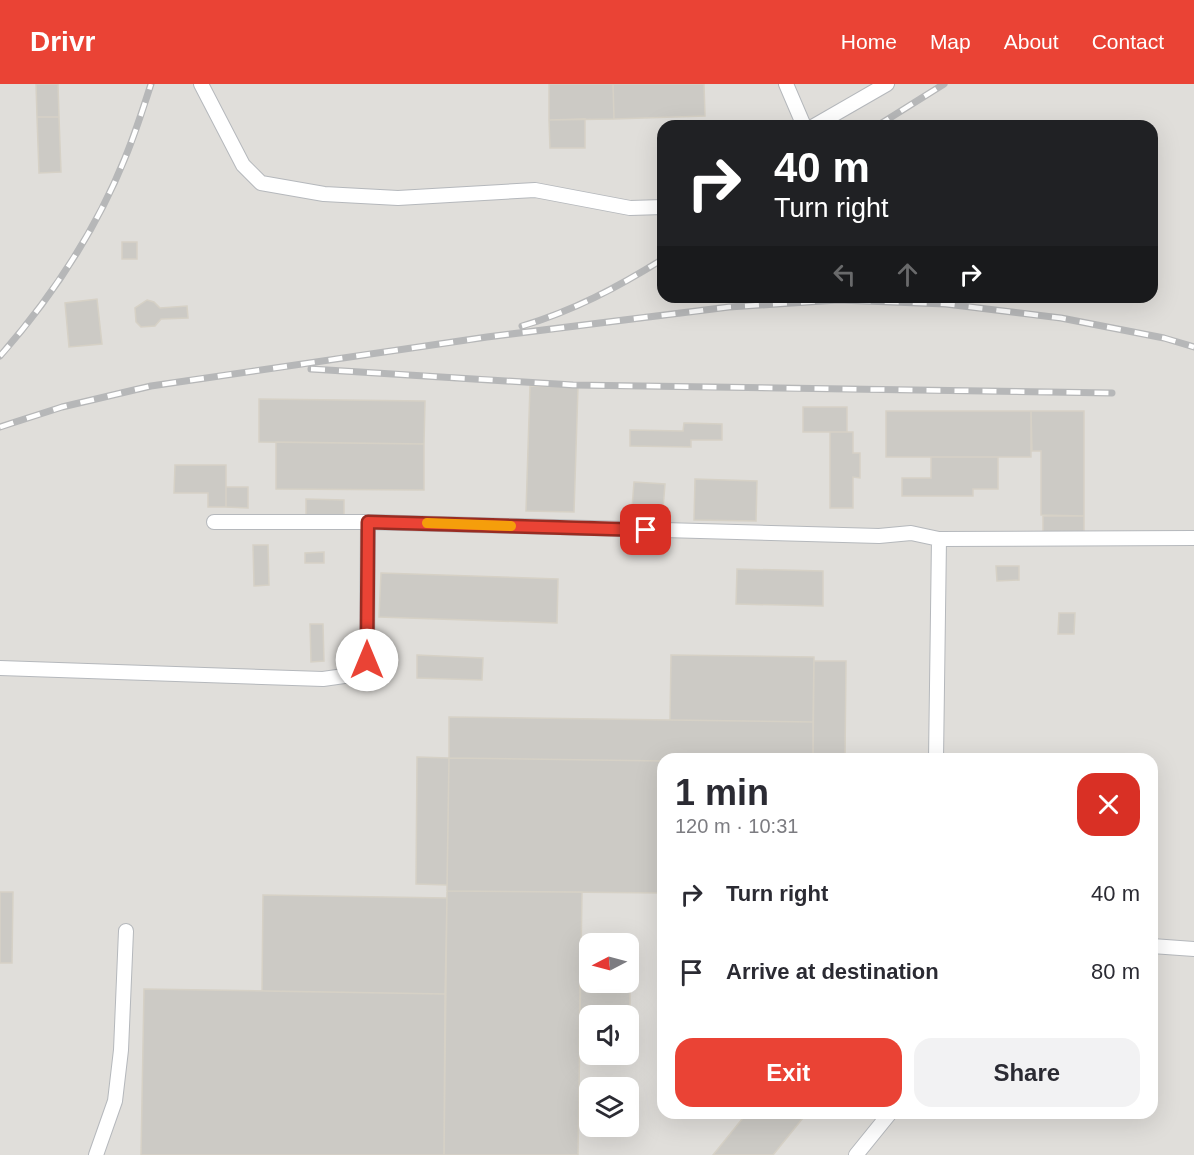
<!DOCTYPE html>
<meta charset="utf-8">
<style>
body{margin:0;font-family:Helvetica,sans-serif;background:#f2f2f3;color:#2b2b33;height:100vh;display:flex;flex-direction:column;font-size:22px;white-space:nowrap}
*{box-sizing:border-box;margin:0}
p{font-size:20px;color:#7c7c81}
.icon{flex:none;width:33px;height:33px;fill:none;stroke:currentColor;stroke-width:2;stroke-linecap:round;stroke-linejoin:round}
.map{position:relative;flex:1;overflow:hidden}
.details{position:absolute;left:657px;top:669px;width:501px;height:366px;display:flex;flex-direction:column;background:#fff;border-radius:18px;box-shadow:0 6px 24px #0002}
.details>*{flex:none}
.guide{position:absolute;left:657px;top:36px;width:501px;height:183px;border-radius:18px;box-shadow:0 6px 24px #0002;background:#202124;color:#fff;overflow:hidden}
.needle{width:39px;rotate:264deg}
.buttons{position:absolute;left:579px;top:849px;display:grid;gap:12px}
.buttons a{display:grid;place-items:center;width:60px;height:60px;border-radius:12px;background:#fff;box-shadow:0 6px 24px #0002;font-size:30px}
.pin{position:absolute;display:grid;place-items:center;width:51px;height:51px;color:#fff;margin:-26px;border-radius:12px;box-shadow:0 3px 9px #0006}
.me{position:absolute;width:66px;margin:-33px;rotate:0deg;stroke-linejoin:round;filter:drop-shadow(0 0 4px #0008)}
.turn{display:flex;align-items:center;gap:21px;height:126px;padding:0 18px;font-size:27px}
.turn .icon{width:78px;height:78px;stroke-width:2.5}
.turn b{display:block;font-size:42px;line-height:51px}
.lanes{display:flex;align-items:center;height:57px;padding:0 18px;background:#0003;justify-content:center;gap:30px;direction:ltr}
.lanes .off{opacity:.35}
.round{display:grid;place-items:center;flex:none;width:63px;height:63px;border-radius:18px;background:#f2f2f3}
.overview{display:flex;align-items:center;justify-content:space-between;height:102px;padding:0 18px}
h1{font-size:36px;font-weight:700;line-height:45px}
.action{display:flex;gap:12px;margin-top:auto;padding:12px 18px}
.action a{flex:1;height:69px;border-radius:18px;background:#ea4335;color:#fff;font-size:24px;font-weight:700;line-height:69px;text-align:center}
.action a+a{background:#f2f2f3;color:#2b2b33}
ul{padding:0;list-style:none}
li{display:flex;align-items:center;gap:18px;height:78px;padding:0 18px}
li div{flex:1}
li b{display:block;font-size:22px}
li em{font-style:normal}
header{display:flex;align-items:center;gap:36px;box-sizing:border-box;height:84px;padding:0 30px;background:#ea4335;color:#fff}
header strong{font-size:28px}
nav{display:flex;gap:33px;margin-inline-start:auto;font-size:21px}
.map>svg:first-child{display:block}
.industrial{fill:#e0deda;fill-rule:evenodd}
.building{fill:#cccac5;stroke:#d6d1c6;stroke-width:1.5}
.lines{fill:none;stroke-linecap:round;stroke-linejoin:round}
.lane-casing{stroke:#b5b8bc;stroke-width:16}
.lane{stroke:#fff;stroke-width:14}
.rail-casing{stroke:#b6b7b8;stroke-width:7}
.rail{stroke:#fff;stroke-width:4.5;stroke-dasharray:14;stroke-linecap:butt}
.route-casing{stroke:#982c22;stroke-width:15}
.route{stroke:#ea4335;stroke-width:10}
.slow{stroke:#f59e0b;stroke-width:10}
</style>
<header>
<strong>Drivr</strong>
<nav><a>Home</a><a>Map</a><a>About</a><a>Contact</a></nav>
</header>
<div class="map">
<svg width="1194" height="1071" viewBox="0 0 1194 1071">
<rect width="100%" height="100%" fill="#f1efe8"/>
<path class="industrial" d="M0 0H1194V1071H0ZM663 42H1152V213H663ZM663 675H1152V1029H663ZM590 860H628V898H590ZM590 932H628V970H590ZM590 1004H628V1042H590Z"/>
<path class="building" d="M36 0H58L59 33H37Z
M549 0H613L614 35 549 36Z
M613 0H704L705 32 614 35Z
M37 33H59L61 88 39 89Z
M585 35V64H550L549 36Z
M122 158H137V175H122Z
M97 215 102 260 69 263 65 219Z
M147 216 154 218 160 224 187 222 188 234 161 235 155 242 141 243 136 238 135 224Z
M530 302 578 303 574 428 526 427Z
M259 315 425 317 424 360 259 358Z
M803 323H847V348H803Z
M886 327H1031V373H886Z
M1031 327H1084V432L1041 431V367H1032Z
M684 339 722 340V356H691V363L630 362V346L683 347Z
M830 348H853V369H860V394L853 393V424H830Z
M276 358 424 360V406L276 405Z
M931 373H998V405H973V412H902V394H931Z
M175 381H226V423H208V409H174Z
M695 395 757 397 756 437 694 436Z
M634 398 665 400 663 425 632 424Z
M226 403H248V424L226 423Z
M306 415 344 416V432L306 431Z
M1043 432H1084V451H1043Z
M253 461H268L269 501 254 502Z
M324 468V479H305V469Z
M996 482H1019V496L997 497Z
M737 485 823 487V522L736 520Z
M381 489 558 495 557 539 379 533Z
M1059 529H1075L1074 550H1058Z
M310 540H323L324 577 311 578Z
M417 571 483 574 482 596 417 594Z
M671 571 814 573 813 638 670 636Z
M814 577H846L845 675H813Z
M449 633 813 638V675L663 677 449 674Z
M417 673 449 674 447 801 416 800Z
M449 674 663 677V809L447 807Z
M447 807 582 808 578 1071H444Z
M0 808H13L12 879H0Z
M263 811 447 814 445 910 262 907Z
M580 901 630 902V968L628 932H590V968L579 967Z
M144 905 445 910 444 1071H141Z
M747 1029H807L773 1071H713Z"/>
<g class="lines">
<g class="lane-casing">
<path id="lane" d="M201 0 243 81 261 99 324 110 398 114 535 106 630 124 663 123
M786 0 804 42
M814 42 887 0
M214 438H368L879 452 911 449 939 455 1194 454
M0 584 323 595 351 591 367 576 368 438
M936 675 939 455
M1152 862 1194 865
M96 1071 115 1017 121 966 126 847
M856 1071 890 1029"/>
</g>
<use href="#lane" class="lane"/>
<g class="rail-casing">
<path id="rail" d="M877 42 944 0
M522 242C573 227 618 203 663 175
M0 272C51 214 96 146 125 74 135 50 143 25 151 0
M311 285 573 301 1112 309
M0 343 62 323 151 302 487 253 729 223 838 216 946 220 1061 234 1164 254 1194 263"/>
</g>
<use href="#rail" class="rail"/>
</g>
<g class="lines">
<g class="route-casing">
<path id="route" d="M367 576 368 438 646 446"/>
</g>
<use href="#route" class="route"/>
<path class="slow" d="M427 439 511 442"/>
</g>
</svg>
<div class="buttons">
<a><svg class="needle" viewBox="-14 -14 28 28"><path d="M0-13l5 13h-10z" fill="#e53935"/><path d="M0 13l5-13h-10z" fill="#7c7c81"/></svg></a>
<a><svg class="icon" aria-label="sound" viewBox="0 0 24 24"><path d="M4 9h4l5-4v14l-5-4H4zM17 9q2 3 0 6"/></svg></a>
<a><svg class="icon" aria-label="layers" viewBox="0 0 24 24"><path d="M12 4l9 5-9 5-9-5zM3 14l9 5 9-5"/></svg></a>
</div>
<div class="pin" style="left:646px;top:446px;background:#d93025"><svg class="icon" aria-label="arrive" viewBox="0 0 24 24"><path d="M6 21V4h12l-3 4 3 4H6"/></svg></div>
<svg class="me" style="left:367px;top:576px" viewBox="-20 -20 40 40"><circle r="19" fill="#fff"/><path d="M0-13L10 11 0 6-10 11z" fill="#ea4335"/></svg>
<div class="guide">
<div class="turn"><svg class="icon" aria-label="right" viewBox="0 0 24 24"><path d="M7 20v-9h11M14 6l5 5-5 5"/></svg><div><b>40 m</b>Turn right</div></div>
<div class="lanes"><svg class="icon off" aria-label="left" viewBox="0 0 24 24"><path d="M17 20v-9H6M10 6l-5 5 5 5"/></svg><svg class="icon off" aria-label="ahead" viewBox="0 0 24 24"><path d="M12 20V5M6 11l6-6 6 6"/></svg><svg class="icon" aria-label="right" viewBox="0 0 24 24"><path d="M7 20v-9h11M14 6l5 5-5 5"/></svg></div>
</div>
<section class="details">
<div class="overview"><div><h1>1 min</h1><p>120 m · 10:31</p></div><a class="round" style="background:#d93025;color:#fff"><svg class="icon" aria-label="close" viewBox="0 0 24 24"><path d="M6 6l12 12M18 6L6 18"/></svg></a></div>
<ul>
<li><svg class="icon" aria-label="right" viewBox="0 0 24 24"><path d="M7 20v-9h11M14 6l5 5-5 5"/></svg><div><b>Turn right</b></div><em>40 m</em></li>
<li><svg class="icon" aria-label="arrive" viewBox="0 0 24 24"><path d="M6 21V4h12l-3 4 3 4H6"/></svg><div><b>Arrive at destination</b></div><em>80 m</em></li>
</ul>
<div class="action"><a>Exit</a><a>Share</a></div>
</section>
</div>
